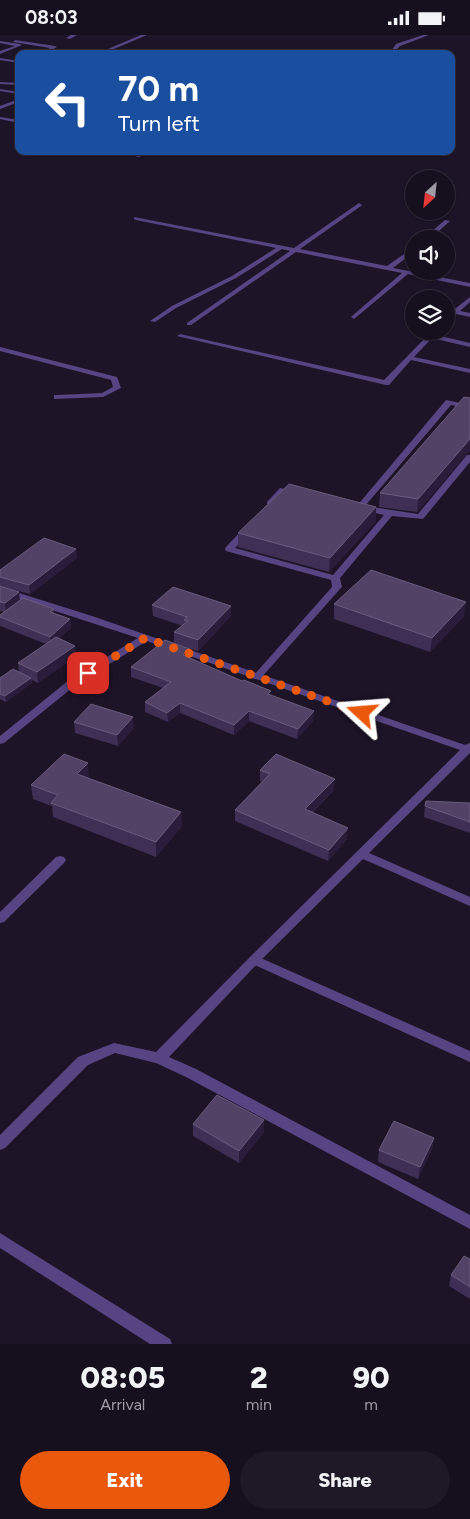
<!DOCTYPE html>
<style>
body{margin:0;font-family:Figtree,sans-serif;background:#1f1827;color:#f1f3f6;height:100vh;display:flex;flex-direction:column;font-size:19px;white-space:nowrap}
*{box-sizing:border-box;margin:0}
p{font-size:16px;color:#9e9ca4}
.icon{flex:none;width:28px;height:28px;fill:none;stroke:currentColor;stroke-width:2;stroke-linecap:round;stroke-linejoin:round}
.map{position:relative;height:1309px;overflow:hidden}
.side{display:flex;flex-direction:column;background:#160f1e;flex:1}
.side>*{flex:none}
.guide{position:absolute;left:15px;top:15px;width:440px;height:105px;border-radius:10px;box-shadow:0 1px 4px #0004,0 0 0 1px #352f3c;background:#1a4fa0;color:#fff;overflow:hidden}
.needle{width:32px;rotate:207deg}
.tools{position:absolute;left:405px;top:135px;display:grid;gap:10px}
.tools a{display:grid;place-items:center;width:50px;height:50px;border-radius:50%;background:#160f1e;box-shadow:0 1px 4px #0004,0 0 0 1px #352f3c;font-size:25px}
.pin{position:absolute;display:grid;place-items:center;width:42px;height:42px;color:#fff;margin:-21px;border-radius:10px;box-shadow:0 2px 8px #0006}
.me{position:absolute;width:55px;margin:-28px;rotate:289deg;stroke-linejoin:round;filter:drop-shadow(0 0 4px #0008)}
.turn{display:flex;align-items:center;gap:18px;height:105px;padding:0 20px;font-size:22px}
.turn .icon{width:65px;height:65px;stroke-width:2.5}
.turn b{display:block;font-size:35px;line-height:42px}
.eta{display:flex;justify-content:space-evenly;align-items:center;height:85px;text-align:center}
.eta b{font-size:30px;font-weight:800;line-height:35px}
.button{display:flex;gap:10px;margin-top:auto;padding:10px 20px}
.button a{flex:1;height:58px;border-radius:30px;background:#ea580c;color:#fff;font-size:20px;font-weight:800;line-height:58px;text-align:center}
.button a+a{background:#1f1827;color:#f1f3f6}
.status{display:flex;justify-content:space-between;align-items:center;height:35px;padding:0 25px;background:#160f1e;direction:ltr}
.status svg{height:14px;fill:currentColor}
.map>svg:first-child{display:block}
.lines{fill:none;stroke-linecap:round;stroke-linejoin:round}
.service{fill:#564582;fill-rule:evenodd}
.minor{fill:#564582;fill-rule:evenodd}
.wall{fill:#402f54}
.shaded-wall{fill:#2a1c3b}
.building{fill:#524266;stroke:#6a5b7d}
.route{stroke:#ea580c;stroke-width:9;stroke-dasharray:0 16.2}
</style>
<div class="status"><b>08:03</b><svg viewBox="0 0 49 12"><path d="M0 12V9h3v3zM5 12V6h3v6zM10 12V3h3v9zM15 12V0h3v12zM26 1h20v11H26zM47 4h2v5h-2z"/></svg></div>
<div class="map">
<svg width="470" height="1309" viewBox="0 0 470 1309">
<rect width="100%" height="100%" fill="#1d1428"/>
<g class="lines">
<path class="service" d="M423 0H429L400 11 393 19H389L396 9Z
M0 54 19 57V59L0 56Z
M19 64V67L0 74V71Z
M0 82 19 85V88L0 84Z
M116 116 138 118 142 116H149L139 122Z
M446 365 470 370V374L451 370 365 471 418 479 467 420H470V427L423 484 392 481 340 543 342 552 340 554 260 644H254L252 642 254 640 332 552 331 545 226 516 225 514 226 512 244 493H250L251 495 250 497 235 513 333 540 384 480 357 474 356 472Z
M280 453 296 456 300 458 296 460 285 458 273 471H267V467Z
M254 920 470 1016V1027L250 928 248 925 250 922Z"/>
<path class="minor" d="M71 0H77L70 4 66 3Z
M141 0H147L102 19H96Z
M15 5 55 11 57 12 45 19H39L50 13 13 7Z
M0 6 20 9 22 10 0 19V16L15 11 0 8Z
M0 23 19 26V28L0 25Z
M0 47 19 48V50L0 49Z
M359 168 362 170 361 171 300 214 387 231 414 212V217L393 233 470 248V252L408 239 354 284 351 282 352 281 402 238 296 217 191 290H187V288L290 216 282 214 236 243 176 273 155 287 150 286 172 271 232 241 276 213 136 185 134 184V182L294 213Z
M445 185 450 186 430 204H423Z
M470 262V267L460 276 470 278V282L456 279 446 287V281Z
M432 296H438L436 300 470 308V312L432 303 414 322 470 334V338L411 325 389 350H386L177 301 180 299 384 345Z
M0 312 117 342 121 353 103 362 54 364V360H57L102 358 113 352 111 345 0 316Z
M0 552 92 581 465 710 470 708V718L369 818 470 862V871L363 824 258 928 169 1022 196 1034 470 1180V1194L186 1042 156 1028 115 1018 88 1030 5 1113 0 1115V1100L78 1022 114 1008 156 1017 250 922 460 715 147 606 77 649 4 708 0 709V701L69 645 138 603 0 558Z
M60 821 64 822 66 825 64 828 4 887 0 888V877L56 822Z
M0 1198 170 1304 172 1309H150L0 1213Z"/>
</g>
<path class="wall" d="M470 363V415L417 477 379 472 380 458Z
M376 472V486L329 537 238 512V498Z
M77 523 30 559 0 551V535Z
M0 551 20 565 54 574V578L70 584 71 593 59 603 75 611 76 621 38 648 32 645V648L6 667 0 664V643L19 637 18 628 46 609 0 591V580L4 577 0 576Z
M334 569 464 581 430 617 334 584Z
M152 570 231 581 198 616 174 608V597L183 591 153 581Z
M190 614V623L271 661 313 686 297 704 249 686 234 700 180 678 168 687 145 677V667L163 653 131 642V632Z
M74 687 134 693 118 711 75 698Z
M260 735 334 755 312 778 347 804 328 826 235 786V775L262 747 260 746Z
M89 742 88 743 181 777 182 791 156 822 53 782 52 771 33 764 31 750Z
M470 768V798L424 782 425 771Z
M264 1085V1097L239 1128 193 1101V1089Z
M434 1103 432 1114 418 1144 378 1127 379 1115Z
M470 1224V1264L449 1251 451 1240Z"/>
<path class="shaded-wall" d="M470 404V415L417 477 418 464Z
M376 472V486L329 537 330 523Z
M76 514 77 523 30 559 29 550Z
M19 557 20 567 6 578 5 568Z
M466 567 464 581 430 617 432 603Z
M231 571V581L198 616V605Z
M70 584 71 593 51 610 50 602Z
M75 611 76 621 38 648 37 637Z
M190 614V623L183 630V620Z
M31 643 32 648 6 667 5 661Z
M180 668V678L168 687 167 678Z
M249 676V686L234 700V690Z
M314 676 313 686 297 704 298 694Z
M133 682 134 693 118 711 117 700Z
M88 728 89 742 78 753 77 739Z
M335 744 334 755 304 785 305 774Z
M181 777 182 791 156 822V807Z
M348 793 347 804 328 826 329 815Z
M264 1085V1097L239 1128V1116Z
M434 1103 432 1114 418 1144 420 1132Z"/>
<path class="building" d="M464 362 470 363V404L418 464 380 458Z
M289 449 376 472 330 523 238 498Z
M44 503 76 514 29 550 0 542V535Z
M371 535 466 567 432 603 334 569Z
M0 551 19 557 5 568 0 567Z
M173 552 231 571 198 605 174 597 188 586 184 585 187 582 152 570Z
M23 563 54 574 50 577 70 584 50 602 0 582V580Z
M56 602 75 611 37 637 18 628Z
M165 605 190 614 183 620 242 646 244 645 271 656 268 659 314 676 298 694 249 676 234 690 180 668 167 678 145 667 171 647 131 632Z
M13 634 31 643 5 661 0 659V643Z
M91 669 133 682 117 700 74 687Z
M64 719 88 728 77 739 181 777 156 807 51 768 58 760 31 750Z
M276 719 335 744 305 774 348 793 329 815 235 775 270 739 260 735Z
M426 766 470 768V787L425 771Z
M217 1060 264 1085 239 1116 193 1089Z
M394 1086 434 1103 420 1132 379 1115Z
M464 1221 470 1224V1252L451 1240Z"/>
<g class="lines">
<path class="route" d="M88 638 145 603 362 678"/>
</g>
</svg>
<div class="tools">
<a><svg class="needle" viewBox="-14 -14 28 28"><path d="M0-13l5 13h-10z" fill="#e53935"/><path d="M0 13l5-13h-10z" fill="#9e9ca4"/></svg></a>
<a><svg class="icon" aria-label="sound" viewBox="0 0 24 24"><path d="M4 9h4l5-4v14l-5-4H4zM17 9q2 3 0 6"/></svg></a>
<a><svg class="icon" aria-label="layers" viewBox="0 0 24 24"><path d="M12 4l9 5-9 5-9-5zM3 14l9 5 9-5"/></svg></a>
</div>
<div class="pin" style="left:88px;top:638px;background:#d93025"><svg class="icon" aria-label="arrive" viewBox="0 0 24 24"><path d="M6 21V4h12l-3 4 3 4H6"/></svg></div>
<svg class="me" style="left:362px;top:678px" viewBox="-20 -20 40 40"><path d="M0-17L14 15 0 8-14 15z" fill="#ea580c" stroke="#fff" stroke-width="4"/></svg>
<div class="guide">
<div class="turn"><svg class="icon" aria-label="left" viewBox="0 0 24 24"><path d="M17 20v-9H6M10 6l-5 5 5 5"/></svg><div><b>70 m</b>Turn left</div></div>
</div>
</div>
<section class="side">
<div class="eta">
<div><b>08:05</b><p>Arrival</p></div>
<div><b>2</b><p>min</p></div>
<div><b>90</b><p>m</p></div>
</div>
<div class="button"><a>Exit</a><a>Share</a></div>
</section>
